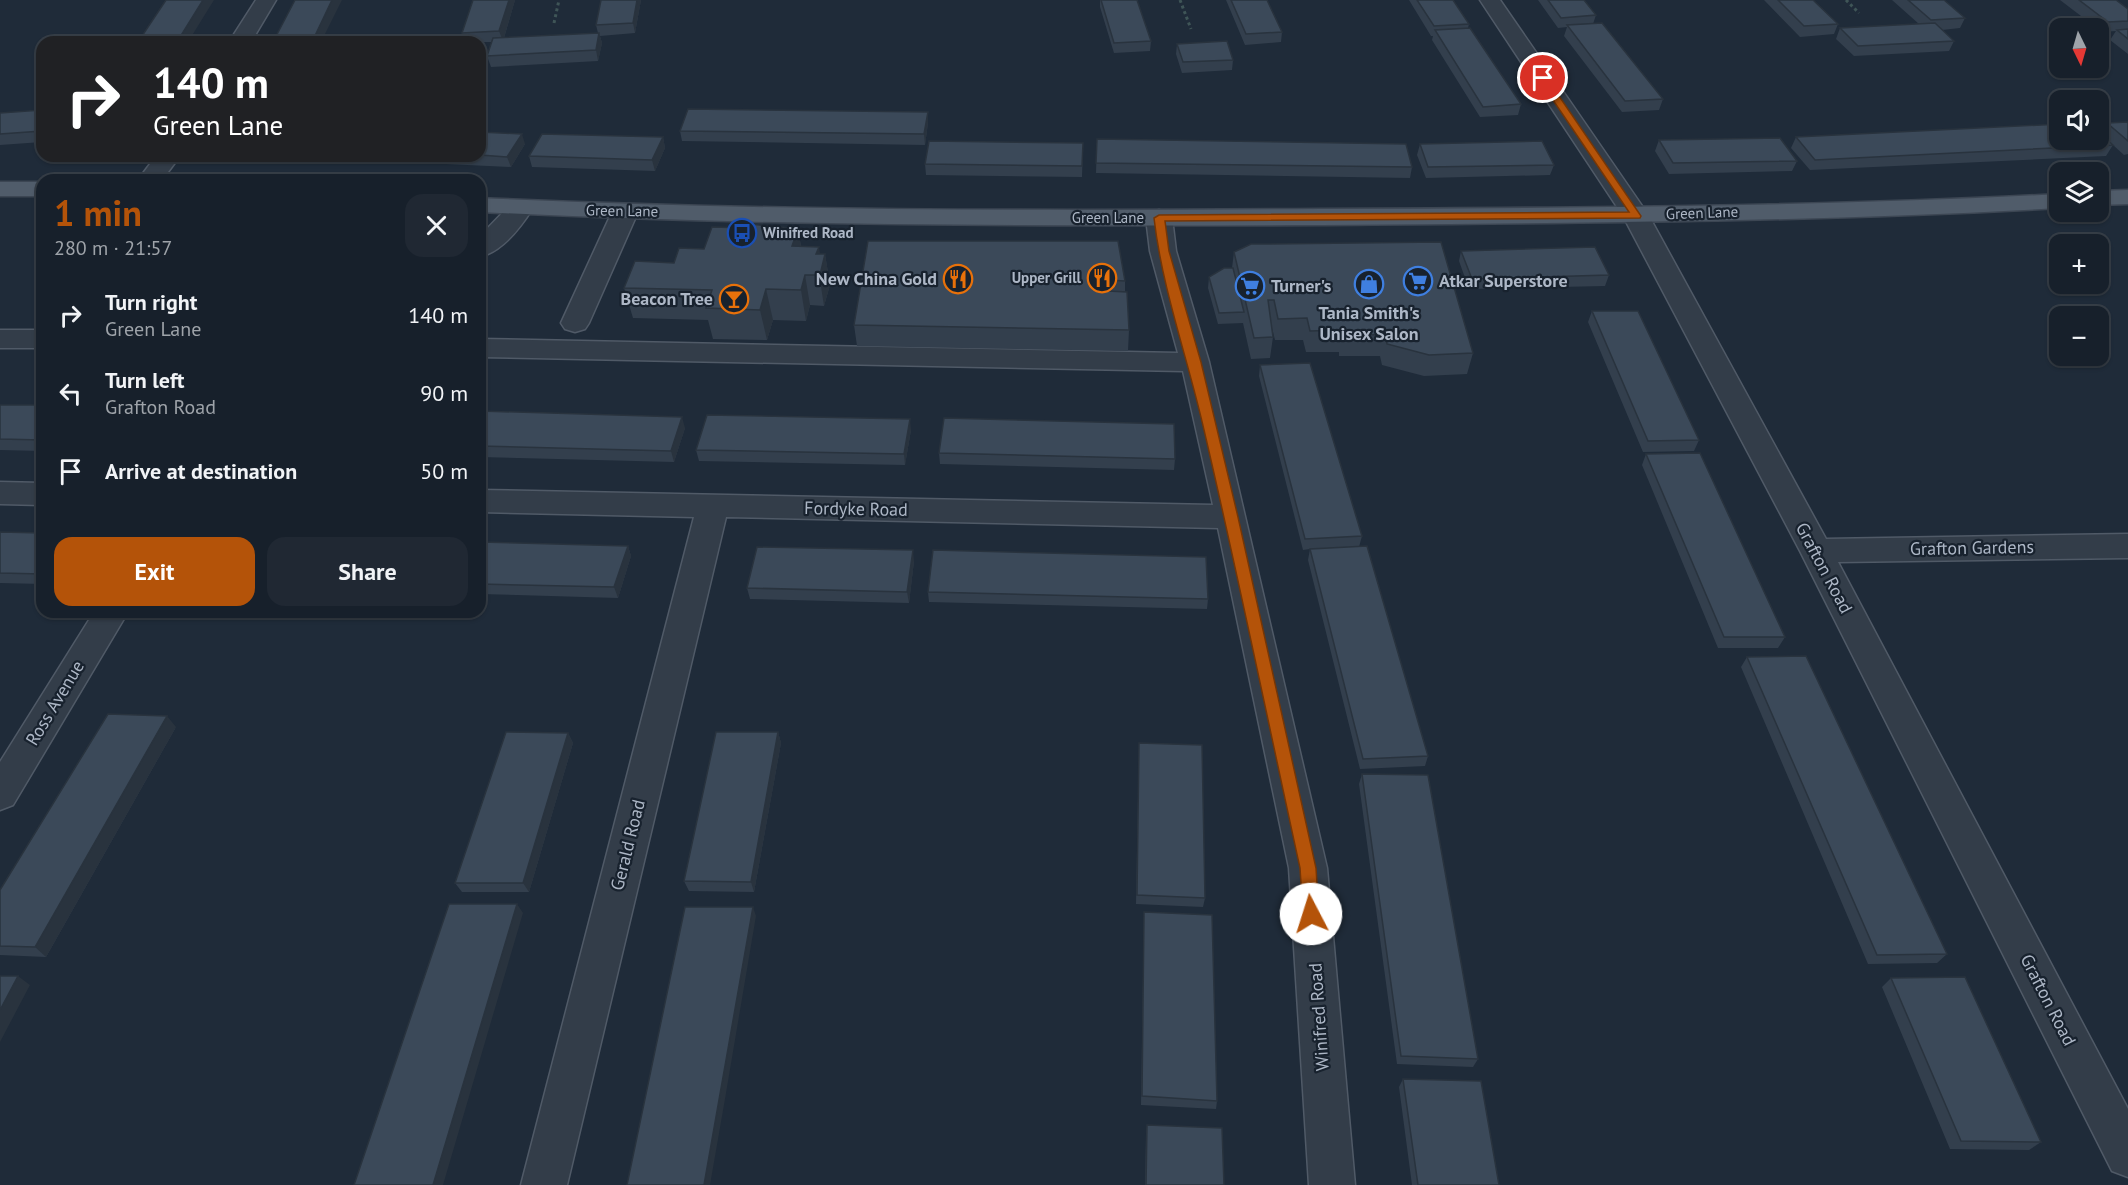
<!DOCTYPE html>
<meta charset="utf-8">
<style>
body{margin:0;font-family:"PT Sans",sans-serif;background:#202833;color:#f1f3f6;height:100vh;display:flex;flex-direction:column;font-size:22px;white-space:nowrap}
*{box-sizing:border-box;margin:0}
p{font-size:20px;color:#9ea3a9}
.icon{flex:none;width:33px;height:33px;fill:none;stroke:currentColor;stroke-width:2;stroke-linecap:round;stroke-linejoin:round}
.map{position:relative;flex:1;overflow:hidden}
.details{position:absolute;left:36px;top:174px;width:450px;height:444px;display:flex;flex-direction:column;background:#17202b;border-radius:18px;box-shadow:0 2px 4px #0004,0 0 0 2px #363e47}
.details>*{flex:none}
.guide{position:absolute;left:36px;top:36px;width:450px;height:126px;border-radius:18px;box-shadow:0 2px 4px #0004,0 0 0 2px #363e47;background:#202124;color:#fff;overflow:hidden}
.needle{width:39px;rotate:175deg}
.buttons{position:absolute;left:2049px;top:18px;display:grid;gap:12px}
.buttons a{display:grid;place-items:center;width:60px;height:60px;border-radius:12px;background:#17202b;box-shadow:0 2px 4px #0004,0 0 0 2px #363e47;font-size:30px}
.pin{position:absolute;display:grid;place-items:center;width:51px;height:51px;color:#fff;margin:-26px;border:3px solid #fff;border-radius:50%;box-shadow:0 2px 6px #0007}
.me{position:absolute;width:66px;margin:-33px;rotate:355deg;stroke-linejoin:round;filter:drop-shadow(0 0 4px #0008)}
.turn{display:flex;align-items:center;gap:21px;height:126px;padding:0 18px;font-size:27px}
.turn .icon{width:78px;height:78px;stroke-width:2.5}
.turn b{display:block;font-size:42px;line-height:51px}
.round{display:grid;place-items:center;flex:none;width:63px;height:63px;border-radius:18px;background:#202833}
.headline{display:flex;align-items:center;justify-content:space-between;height:102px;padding:0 18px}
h1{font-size:36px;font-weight:700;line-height:45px;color:#b45309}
.primary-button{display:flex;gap:12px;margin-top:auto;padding:12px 18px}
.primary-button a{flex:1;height:69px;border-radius:18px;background:#b45309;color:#fff;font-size:24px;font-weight:700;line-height:69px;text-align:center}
.primary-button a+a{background:#202833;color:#f1f3f6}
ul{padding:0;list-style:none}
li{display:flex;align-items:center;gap:18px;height:78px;padding:0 18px}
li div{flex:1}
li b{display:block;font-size:22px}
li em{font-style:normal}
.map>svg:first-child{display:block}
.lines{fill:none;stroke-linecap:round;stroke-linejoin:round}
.minor-casing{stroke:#505a67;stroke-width:3}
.major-casing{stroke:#3c4653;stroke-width:3}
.path{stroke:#3f5557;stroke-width:3;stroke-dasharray:3 3;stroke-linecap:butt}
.minor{fill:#333d49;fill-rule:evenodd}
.major{fill:#505c6a;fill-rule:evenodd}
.wall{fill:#333f4d}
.shaded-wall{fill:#29333e}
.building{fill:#3b4959;stroke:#29333e;stroke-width:1.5}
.route{fill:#b45309;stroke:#753606;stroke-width:1.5}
.labels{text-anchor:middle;stroke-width:4.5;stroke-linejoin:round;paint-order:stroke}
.far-street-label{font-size:15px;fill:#adb7c6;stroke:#18222e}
.far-poi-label{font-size:15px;font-weight:bold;fill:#adb7c6;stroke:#18222e;text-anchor:start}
.poi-label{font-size:18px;font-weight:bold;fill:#adb7c6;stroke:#18222e;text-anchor:end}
.street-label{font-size:18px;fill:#adb7c6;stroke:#18222e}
</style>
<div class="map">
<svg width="2128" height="1185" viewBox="0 0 2128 1185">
<rect width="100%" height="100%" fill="#1f2b39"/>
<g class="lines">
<g class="minor-casing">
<path id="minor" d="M256 0H276L251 42H229Z
M1480 0H1500L1649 216 1826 539 2128 534V558L1838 562 2128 1109V1177L2112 1171 1800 551 1623 216Z
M156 156H180L162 180H138Z
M521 201 530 203 533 208C521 227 503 251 480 257V236L512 203Z
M625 204 634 207 638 212 589 323 585 329 575 332 565 329 561 323 612 212 616 207Z
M1159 210 1168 213 1172 218 1176 251 1209 362 1327 868 1355 1185H1309L1289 868 1218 528 726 517 567 1185H521L694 517 480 512V490L1213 505 1183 371 480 357V339L1178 353 1150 251 1146 218 1150 213Z
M0 330H42V348H0Z
M0 482 42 483V505L0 504Z
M94 612H128L13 805 0 810V762Z"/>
</g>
<g class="major-casing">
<path id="major" d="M0 182H42V196H0Z
M2128 190V204L2098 205V191Z
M2060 194V208C1814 222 1568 223 1321 225 1041 226 760 226 480 212V198C760 211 1041 211 1321 209 1568 208 1814 207 2060 194Z"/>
</g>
<path class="path" d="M1180 0 1191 29
M1846 0 1859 13
M554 23 559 0"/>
<use href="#minor" class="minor"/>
<use href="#major" class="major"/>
</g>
<path class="wall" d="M473 0H515L504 38 598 33 596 25 601 0H641L635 33 600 36 602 43 598 61 491 67 487 56 492 42H465L462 33Z
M1100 0H1137L1151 41 1150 51 1114 53 1100 7Z
M1226 0H1267L1282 32 1281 42 1245 45Z
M1409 0H1453L1469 24 1468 28 1521 104 1518 115 1480 117 1432 40 1433 36H1431Z
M1538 0H1584L1596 15 1593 24 1663 99 1659 110 1622 112 1564 36 1567 27 1558 28Z
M1764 0H1813L1838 24 1834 34 1800 37Z
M1892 0H1944L1965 18 1960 28 1942 30 1954 41 1949 51 1854 56 1836 39 1840 28 1919 24Z
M2060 0H2116L2128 9V54L2110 40 2116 31 2102 32Z
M1177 44 1233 60 1232 70 1182 73 1176 54Z
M42 110V142L0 145V113Z
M928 112V123L925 145 682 141 680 131Z
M2128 122V154L2124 155 2113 145 2106 156 1810 170 1791 148 1796 137 2100 133 2107 123Z
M480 132 525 144 511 167 274 156H480Z
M663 137 665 148 655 171 532 167 529 156Z
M1097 139 1412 167 1410 178 1096 173Z
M1659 140 1797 161 1792 171 1669 174 1655 151Z
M1083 143 1082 177 926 175 925 164Z
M1420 144 1554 165 1550 175 1426 178 1417 155Z
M798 229 801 246 820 254H825L830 285 824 306 810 305 806 321 773 320 767 340 713 339 708 320 633 318 624 288 704 249Z
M1118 241 1125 281V292L1129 330 1128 351 857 346 854 325Z
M1461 251 1609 275 1605 286 1469 289 1459 261Z
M1234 252 1473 353 1467 374 1424 376 1382 365 1380 356H1339V352H1306L1303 340H1275L1271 324 1273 337 1270 358 1251 359 1243 323 1218 324 1208 288 1209 277 1232 268Z
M1592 311 1699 440 1694 451 1643 452 1588 322Z
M1260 365 1362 536 1359 547 1428 756 1425 766 1360 769 1308 560 1310 549 1303 550 1259 376Z
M0 405H42V451L0 450Z
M480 411 685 428 674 462 480 457Z
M911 430 905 465 699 461 696 450Z
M939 453 1175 459 1174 470 940 464Z
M1646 454 1785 637 1778 648H1718L1642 465Z
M0 532 42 533V584L0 583Z
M480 542 628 546 631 556 618 598 480 594Z
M914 561 909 603 750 599 747 588Z
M928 592 1208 599 1207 609 929 602Z
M1747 657 1947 954 1937 963 1868 964 1741 667Z
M176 727 46 957 0 955V890Z
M778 732 781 743 754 892 689 891 684 881Z
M568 733 573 743 529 892H462L455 883Z
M1139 743 1205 898 1203 907 1136 904Z
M1362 774 1478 1059 1473 1067 1397 1064 1359 784Z
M1144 912 1217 1101 1216 1109 1141 1105Z
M1891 978 2041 1142 2029 1150 1950 1149 1882 987Z
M1403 1079 1499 1185H1412L1399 1087Z
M1147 1125 1224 1185H1145L1146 1133Z"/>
<path class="shaded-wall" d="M203 0H214L188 42H177Z
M332 0H342L321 42H312Z
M509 0H515L503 41 499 31Z
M637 0H641L635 33 633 23Z
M599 33 602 43 598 61 596 50Z
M928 112V123L925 145 924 134Z
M522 134 525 144 511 167 507 157Z
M663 137 665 148 655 171 652 160Z
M798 229 803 259 792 246Z
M819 247 822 266 825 254 830 285 824 306 816 254Z
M805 275 810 305 806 321 801 290Z
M766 289 773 320 767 340 760 310Z
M682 417 685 428 674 462 671 451Z
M910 419 911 430 905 465 904 454Z
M628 546 631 556 618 598 614 587Z
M913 550 914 561 909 603 907 592Z
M167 716 176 727 46 957 35 947Z
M778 732 781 743 754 892 751 882Z
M568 733 573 743 529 892 523 883Z
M517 904 523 913 443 1185H433Z
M753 907 756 916 725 1099 710 1185H704Z
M18 976 30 985 0 1042V1010Z"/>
<path class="building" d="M166 0H203L177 42H138Z
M295 0H332L312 42H273Z
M473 0H509L499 31 462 33Z
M601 0H637L633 23 596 25Z
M1101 0H1137L1151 41 1114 43Z
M1231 0H1267L1282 32 1246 34Z
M1417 0H1453L1469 24 1434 26Z
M1548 0H1584L1596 15 1561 18Z
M1778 0H1813L1838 24 1804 26Z
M1908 0H1944L1965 18 1931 20Z
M2079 0H2116L2128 9V21L2108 22Z
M1602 23 1663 99 1625 101 1567 25Z
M1935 23 1954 41 1858 46 1840 28Z
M1470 28 1521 104 1483 107 1435 30Z
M2128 29V39L2117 30Z
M599 33 596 50 487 56 493 38Z
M1227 41 1233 60 1183 62 1177 44Z
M688 109 928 112 924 134 680 131Z
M42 110V131L0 134V113Z
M2128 122V141L2107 123Z
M2060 124V140H2098V132L2113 145 1815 160 1796 137Z
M480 132 522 134 507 157 480 155Z
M542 134 663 137 652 160 529 156Z
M1780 138 1797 161 1673 163 1659 140Z
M1097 139 1406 144 1412 167 1096 163Z
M929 141 1083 143 1082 166 925 164Z
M1542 141 1554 165 1428 167 1420 144Z
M750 224 798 229 792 246 819 247 816 254H825L820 275H805L801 290 766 289 760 310 706 308 712 290 624 288 635 261 674 263 679 248 704 249 712 227 749 228Z
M868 241H1118L1125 281 1107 280 1108 291 1127 292 1129 330 854 325Z
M1441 242 1473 353 1429 355 1387 344 1385 335 1343 334V330L1310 331 1307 318 1278 319 1274 300H1268L1273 337 1254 338 1234 252 1251 244H1261Z
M1595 247 1609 275 1472 279 1461 251Z
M1224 268H1233L1244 312 1219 313 1209 277Z
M1592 311H1638L1699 440 1648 441Z
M1310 363 1362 536 1305 539 1260 365Z
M0 405H42V440L0 439Z
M480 411 682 417 671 451 480 446Z
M707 415 910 419 904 454 696 450Z
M944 418 1174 424 1175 459 939 453Z
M1700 453 1785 637H1724L1646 454Z
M0 532 42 533V574L0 573Z
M480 542 628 546 614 587 480 584Z
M1367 546 1428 756 1363 759 1310 549Z
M757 547 913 550 907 592 747 588Z
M933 550 1206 557 1208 599 928 592Z
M1806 656 1947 954 1877 955 1747 657Z
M108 714 167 716 35 947 0 946V890Z
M506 732 568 733 523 883H455Z
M716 732H778L751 882 684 881Z
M1139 743 1202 745 1205 898 1137 895Z
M1362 774 1428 775 1478 1059 1401 1056Z
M449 904H517L433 1185H354Z
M685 907H753L704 1185H627Z
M1144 912 1212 915 1217 1101 1142 1096Z
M0 976H18L0 1010Z
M1965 977 2041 1142 1961 1141 1891 978Z
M1403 1079 1481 1081 1499 1185H1418Z
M1147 1125 1222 1128 1224 1185H1146Z"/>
<path class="route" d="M1540 77H1546L1641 216 1640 218 1165 221 1169 251 1201 362 1238 517 1316 868 1319 914 1317 919 1311 921 1305 919 1303 914 1300 868C1268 722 1238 575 1204 430 1188 359 1162 289 1154 218L1159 215 1629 212 1538 78Z"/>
<defs>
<g id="bus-ring" transform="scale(1.5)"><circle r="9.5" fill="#18222e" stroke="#1a4fb4" stroke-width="1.5"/><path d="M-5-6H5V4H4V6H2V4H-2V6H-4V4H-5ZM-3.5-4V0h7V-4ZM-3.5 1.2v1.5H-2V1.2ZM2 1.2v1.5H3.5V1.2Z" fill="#1a4fb4"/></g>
<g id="restaurant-ring" transform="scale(1.5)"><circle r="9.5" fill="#18222e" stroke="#e8710a" stroke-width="1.5"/><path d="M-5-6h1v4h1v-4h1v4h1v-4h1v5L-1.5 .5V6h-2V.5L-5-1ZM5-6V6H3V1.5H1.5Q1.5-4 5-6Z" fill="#e8710a"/></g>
<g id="supermarket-ring" transform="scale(1.5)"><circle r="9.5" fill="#18222e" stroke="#3f7fe0" stroke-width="1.5"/><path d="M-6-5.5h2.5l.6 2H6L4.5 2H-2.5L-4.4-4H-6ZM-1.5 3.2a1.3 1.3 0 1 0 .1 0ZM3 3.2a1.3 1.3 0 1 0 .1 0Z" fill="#3f7fe0"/></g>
<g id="shop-ring" transform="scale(1.5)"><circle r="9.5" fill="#18222e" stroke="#3f7fe0" stroke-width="1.5"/><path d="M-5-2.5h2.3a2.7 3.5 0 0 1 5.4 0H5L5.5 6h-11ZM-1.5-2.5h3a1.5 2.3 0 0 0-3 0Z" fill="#3f7fe0"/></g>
<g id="bar-ring" transform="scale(1.5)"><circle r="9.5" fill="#18222e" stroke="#e8710a" stroke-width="1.5"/><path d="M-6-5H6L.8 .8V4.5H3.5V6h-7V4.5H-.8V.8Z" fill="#e8710a"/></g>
</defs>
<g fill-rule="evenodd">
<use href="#bus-ring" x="742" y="233"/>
<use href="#restaurant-ring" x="1102" y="278"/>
<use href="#restaurant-ring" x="958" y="279"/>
<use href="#supermarket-ring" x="1418" y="281"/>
<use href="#shop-ring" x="1369" y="284"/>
<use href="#supermarket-ring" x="1250" y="286"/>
<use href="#bar-ring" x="734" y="299"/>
</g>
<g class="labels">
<g class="far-street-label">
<text transform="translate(622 211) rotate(1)" y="5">Green Lane</text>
<text transform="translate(1702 213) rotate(-2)" y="5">Green Lane</text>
<text x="1108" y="223">Green Lane</text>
</g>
<g class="far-poi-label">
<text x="763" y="238">Winifred Road</text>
<text x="1081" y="283" text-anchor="end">Upper Grill</text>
</g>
<g class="poi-label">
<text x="937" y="285">New China Gold</text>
<text x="1439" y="287" text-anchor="start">Atkar Superstore</text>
<text x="1271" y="292" text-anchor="start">Turner's</text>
<text x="713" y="305">Beacon Tree</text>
<text x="1369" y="319" text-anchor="middle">Tania Smith's<tspan x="1369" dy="21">Unisex Salon</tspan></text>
</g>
<g class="street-label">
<text transform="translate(856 509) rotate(1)" y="6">Fordyke Road</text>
<text transform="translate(1972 548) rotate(-1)" y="6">Grafton Gardens</text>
<text transform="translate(1824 568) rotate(62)" y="6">Grafton Road</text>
<text transform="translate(55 703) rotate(-59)" y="6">Ross Avenue</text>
<text transform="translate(628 845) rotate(-76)" y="6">Gerald Road</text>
<text transform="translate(2048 1000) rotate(63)" y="6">Grafton Road</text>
<text transform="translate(1319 1017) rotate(-94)" y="6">Winifred Road</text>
</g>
</g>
</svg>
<div class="buttons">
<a><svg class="needle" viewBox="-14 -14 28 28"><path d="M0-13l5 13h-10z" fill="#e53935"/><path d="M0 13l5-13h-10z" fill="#9ea3a9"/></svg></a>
<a><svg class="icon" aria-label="sound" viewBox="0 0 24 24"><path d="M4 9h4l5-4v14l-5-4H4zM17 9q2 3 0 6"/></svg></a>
<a><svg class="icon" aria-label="layers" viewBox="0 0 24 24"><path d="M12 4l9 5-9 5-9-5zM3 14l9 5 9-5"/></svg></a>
<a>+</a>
<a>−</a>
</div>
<div class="pin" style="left:1543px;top:78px;background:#d93025"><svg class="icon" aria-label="arrive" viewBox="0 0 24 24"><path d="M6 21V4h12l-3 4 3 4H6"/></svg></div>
<svg class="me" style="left:1311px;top:914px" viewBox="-20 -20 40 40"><circle r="19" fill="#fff"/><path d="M0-13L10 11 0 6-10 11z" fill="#b45309"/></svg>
<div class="guide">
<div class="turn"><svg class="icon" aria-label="right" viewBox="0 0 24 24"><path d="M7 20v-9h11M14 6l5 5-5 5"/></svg><div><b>140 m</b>Green Lane</div></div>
</div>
<section class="details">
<div class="headline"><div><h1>1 min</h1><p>280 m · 21:57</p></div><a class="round"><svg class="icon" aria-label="close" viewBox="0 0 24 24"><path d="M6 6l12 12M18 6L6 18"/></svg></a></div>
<ul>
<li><svg class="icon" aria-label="right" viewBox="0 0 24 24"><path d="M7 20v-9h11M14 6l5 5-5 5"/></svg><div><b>Turn right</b><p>Green Lane</p></div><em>140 m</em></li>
<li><svg class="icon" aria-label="left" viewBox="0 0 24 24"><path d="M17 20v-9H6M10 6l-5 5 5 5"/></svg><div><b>Turn left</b><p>Grafton Road</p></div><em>90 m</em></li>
<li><svg class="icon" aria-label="arrive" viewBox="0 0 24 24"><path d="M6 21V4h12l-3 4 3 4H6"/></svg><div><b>Arrive at destination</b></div><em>50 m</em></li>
</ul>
<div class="primary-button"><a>Exit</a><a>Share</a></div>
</section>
</div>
